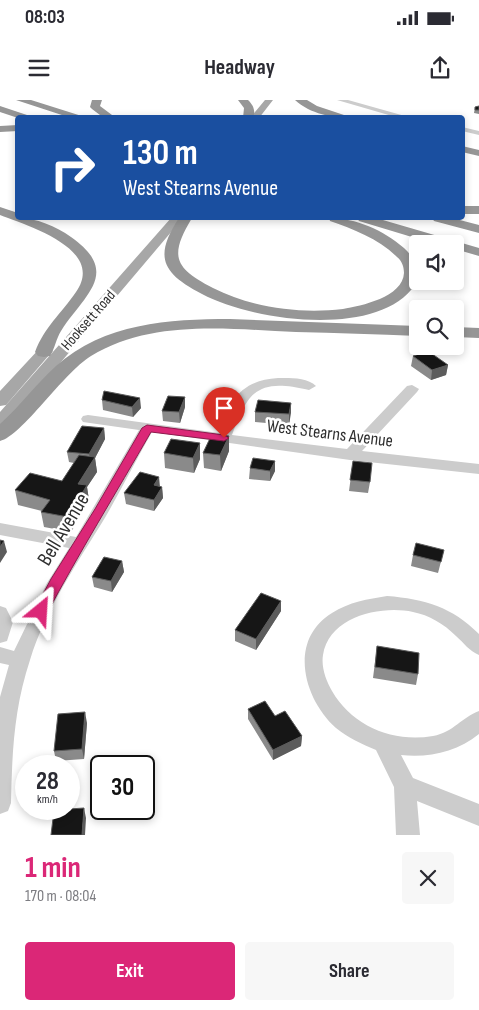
<!DOCTYPE html>
<meta charset="utf-8">
<style>
body{margin:0;font-family:"Sofia Sans Condensed",sans-serif;background:#f7f7f7;color:#2b2b33;height:100vh;display:flex;flex-direction:column;font-size:19px;white-space:nowrap}
*{box-sizing:border-box;margin:0}
p{font-size:16px;color:#7c7c81}
.icon{flex:none;width:28px;height:28px;fill:none;stroke:currentColor;stroke-width:2;stroke-linecap:round;stroke-linejoin:round}
.map{position:relative;height:735px;overflow:hidden}
.sheet{display:flex;flex-direction:column;background:#fff;flex:1}
.sheet>*{flex:none}
.banner{position:absolute;left:15px;top:15px;width:450px;height:105px;border-radius:5px;box-shadow:0 2px 8px #0003;background:#1a4fa0;color:#fff;overflow:hidden}
.tools{position:absolute;left:409px;top:135px;display:grid;gap:10px}
.tools a{display:grid;place-items:center;width:55px;height:55px;border-radius:5px;background:#fff;box-shadow:0 2px 8px #0003;font-size:25px}
.speed{position:absolute;left:15px;top:655px;display:flex;gap:10px;font-size:25px;font-weight:700;text-align:center}
.speed>*{display:grid;place-content:center;width:65px;height:65px;border-radius:50%;background:#fff;box-shadow:0 2px 8px #0003;line-height:1}
.speed small{font-size:12px;font-weight:400}
.speed .limit{border:2px solid #111;border-radius:8px;background:#fff;color:#111}
.pin{position:absolute;display:grid;place-items:center;width:42px;height:42px;color:#fff;margin:-51px -21px;border-radius:50% 50% 50% 0;rotate:-45deg;box-shadow:0 0 5px #0007}
.pin .icon{rotate:45deg}
.me{position:absolute;width:55px;margin:-28px;rotate:27deg;stroke-linejoin:round;filter:drop-shadow(0 0 4px #0008)}
.turn{display:flex;align-items:center;gap:18px;height:105px;padding:0 25px;font-size:22px}
.turn .icon{width:65px;height:65px;stroke-width:2.5}
.turn b{display:block;font-size:35px;line-height:42px}
.round{display:grid;place-items:center;flex:none;width:52px;height:52px;border-radius:5px;background:#f7f7f7}
.head{display:flex;align-items:center;justify-content:space-between;height:85px;padding:0 25px}
h1{font-size:30px;font-weight:700;line-height:38px;color:#db2777}
.button{display:flex;gap:10px;margin-top:auto;padding:10px 25px}
.button a{flex:1;height:58px;border-radius:5px;background:#db2777;color:#fff;font-size:20px;font-weight:700;line-height:58px;text-align:center}
.button a+a{background:#f7f7f7;color:#2b2b33}
.status{display:flex;justify-content:space-between;align-items:center;height:35px;padding:0 25px;background:#fff;direction:ltr}
.status svg{height:14px;fill:currentColor}
header{display:flex;justify-content:space-between;align-items:center;height:65px;padding:0 25px;background:#fff;font-size:22px;font-weight:700}
.map>svg:first-child{display:block}
.lines{fill:none;stroke-linecap:round;stroke-linejoin:round}
.minor{fill:#ccc;fill-rule:evenodd}
.major{fill:#a7a7a7;fill-rule:evenodd}
.highway{fill:#969696;fill-rule:evenodd}
.wall{fill:#8a8a8a}
.shaded-wall{fill:#5c5c5c}
.building{fill:#161616;stroke:#5c5c5c}
.route{fill:#db2777;stroke:#8e194d}
.labels{text-anchor:middle;stroke-width:5;stroke-linejoin:round;paint-order:stroke}
.far-street-label{font-size:15px;fill:#2f2f2f;stroke:#fff}
.street-label{font-size:18px;fill:#2f2f2f;stroke:#fff}
.near-street-label{font-size:21px;fill:#2f2f2f;stroke:#fff}
</style>
<div class="status"><b>08:03</b><svg viewBox="0 0 49 12"><path d="M0 12V9h3v3zM5 12V6h3v6zM10 12V3h3v9zM15 12V0h3v12zM26 1h20v11H26zM47 4h2v5h-2z"/></svg></div>
<header><svg class="icon" aria-label="menu" viewBox="0 0 24 24"><path d="M4 6h16M4 12h16M4 18h16"/></svg>Headway<svg class="icon" aria-label="share" viewBox="0 0 24 24"><path d="M12 15V3M7 8l5-5 5 5M5 13v7h14v-7"/></svg></header>
<div class="map">
<svg width="479" height="735" viewBox="0 0 479 735">
<rect width="100%" height="100%" fill="#fff"/>
<g class="lines">
<path class="minor" d="M337 0H348L412 18H399Z
M462 27 479 31V35L462 31Z
M278 278C289 278 307 277 316 286L309 290C259 278 248 290 232 335L347 349 407 286 412 285 419 289 417 292 362 351 479 364V374L350 360 152 332C136 360 122 388 106 416 78 462 46 508 30 560 14 608 12 653 11 703L8 711 0 714V597L9 565 0 563V547L14 551 47 483 69 448 0 435V423L76 437 139 330 83 322 81 319 83 316 88 315 219 333C231 300 239 281 278 278Z
M387 496C425 499 452 507 479 534V555C469 551 464 543 456 536 444 524 429 515 413 512 382 505 329 516 323 555 321 567 326 581 332 591 352 626 393 643 433 636 454 632 462 617 479 611V634C457 652 429 658 401 655L413 678 479 704V726L417 701 420 735H396L394 687 376 650C362 644 348 638 336 628 303 598 288 540 332 513 349 502 368 499 387 496Z
M0 506 6 508 13 522 7 541 0 543Z"/>
<path class="major" d="M265 0H273L259 18H250Z
M171 118H183L6 327 0 328V312Z
M45 246 50 248 53 251 50 254 6 305 0 306V291L40 248Z"/>
<path class="highway" d="M16 0H31L88 18H71Z
M92 0H102L100 6 116 18H104L92 9 90 7Z
M238 0H248C253 5 256 10 253 18H243L244 8Z
M295 0H307L317 6 353 18C333 18 310 14 295 0Z
M0 6 30 16 32 18H18L0 12Z
M18 25V31L0 32V26Z
M462 46 479 50V56L462 52Z
M462 106H479V114H462Z
M0 107 18 113V118C36 118 56 126 71 137 122 173 84 195 61 231 56 239 55 248 50 256L44 257 38 256 35 252C45 226 61 214 76 192 106 149 28 126 0 115Z
M179 118H192C169 156 174 168 213 188 252 208 300 214 343 209 361 206 403 197 404 173 404 167 402 161 397 157 379 139 353 129 330 121L329 118C356 118 383 130 404 148 414 157 423 172 415 185 378 239 252 221 202 194 161 173 154 156 179 118Z
M357 118H376L479 148V156L455 149V144H435L359 121Z
M432 118H452L479 125V133L434 121Z
M230 219 418 226V236C377 234 336 233 296 232 227 229 152 219 91 256 63 273 22 336 0 341V324C20 306 36 284 56 266 104 223 169 219 230 219Z
M455 227 479 228V238L455 237Z"/>
</g>
<path class="wall" d="M479 6V14L474 13 475 7Z
M413 256 448 265 446 275 431 280 411 266Z
M185 297V307L180 323 163 321 162 311Z
M102 300 141 308 133 317 103 310Z
M291 303 289 325 255 322V312Z
M104 328 105 339 95 358 97 372 87 387 89 400 71 432 44 427 41 412 42 411 18 405 15 390 62 381 74 363 69 362 67 352Z
M200 343V359L194 373 165 368 164 353Z
M229 351 221 371 204 368 203 353Z
M275 361V371L270 381 249 379 250 368Z
M353 361 370 382 368 393 349 391Z
M160 387H162L163 398 154 411 126 404 124 393Z
M444 450 438 473 411 466 413 455Z
M122 461 124 472 112 492 94 487 92 477Z
M281 501V511L256 550 235 541V530Z
M377 546 418 574 416 585 373 578Z
M248 609 275 616 302 636 301 646 273 660 248 619Z
M87 623 84 659 56 661 54 651Z"/>
<path class="shaded-wall" d="M448 265 446 275 431 280 432 270Z
M185 297V307L180 323 179 312Z
M140 298 141 308 133 317 132 307Z
M291 303V313L289 325V314Z
M104 328 105 339 95 358 97 372 87 387 89 400 71 432 68 417 78 384 91 364 89 354Z
M229 336V351L221 371 220 355Z
M200 343V359L194 373 193 358Z
M275 361V371L270 381V371Z
M159 377 160 387 154 385Z
M162 387 163 398 154 411V400Z
M4 441 7 452 0 463V447Z
M122 461 124 472 112 492 111 481Z
M281 501V511L256 550V539Z
M85 612 87 623 84 659 82 649Z
M302 636 301 646 273 660V650Z
M84 708 86 718 85 735H82Z"/>
<path class="building" d="M479 6V10H475V7Z
M428 251 448 265 432 270 413 256Z
M104 291 140 298 132 307 102 300Z
M168 296 185 297 179 312 162 311Z
M258 300 291 303 289 314 255 312Z
M82 326 104 328 89 354 67 352Z
M212 334 229 336 220 355 203 353Z
M171 339 200 343 193 358 164 353Z
M79 355 95 357 78 384 87 385 68 417 41 412 50 400 15 390 30 373 62 381Z
M253 358 275 361 270 371 250 368Z
M353 361 372 363 370 382 350 380Z
M140 372 159 377 154 385 162 387 154 400 124 393Z
M0 440 4 441 0 447Z
M416 443 444 450 441 462 413 455Z
M104 457 122 461 111 481 92 477Z
M261 493 281 501 256 539 235 530Z
M377 546 419 553 418 574 375 567Z
M265 601 275 616 285 611 302 636 273 650 248 609Z
M85 612 82 649 54 651 58 614Z
M84 708 82 735H51L54 710Z"/>
<path class="route" d="M147 325 224 335 229 338 224 341 151 332C116 393 79 453 46 515L41 517 36 515 34 511 51 479 95 409 142 328Z"/>
<g class="labels">
<g class="far-street-label">
<text transform="translate(88 220) rotate(-49)" y="5">Hooksett Road</text>
</g>
<g class="street-label">
<text transform="translate(330 333) rotate(7)" y="6">West Stearns Avenue</text>
</g>
<g class="near-street-label">
<text transform="translate(63 429) rotate(-59)" y="7">Bell Avenue</text>
</g>
</g>
</svg>
<div class="tools">
<a><svg class="icon" aria-label="sound" viewBox="0 0 24 24"><path d="M4 9h4l5-4v14l-5-4H4zM17 9q2 3 0 6"/></svg></a>
<a><svg class="icon" aria-label="search" viewBox="0 0 24 24"><circle cx="10" cy="10" r="6"/><path d="M15 15l6 6"/></svg></a>
</div>
<div class="speed"><div>28<small>km/h</small></div><div class="limit">30</div></div>
<div class="pin" style="left:224px;top:338px;background:#d93025"><svg class="icon" aria-label="arrive" viewBox="0 0 24 24"><path d="M6 21V4h12l-3 4 3 4H6"/></svg></div>
<svg class="me" style="left:41px;top:511px" viewBox="-20 -20 40 40"><path d="M0-17L14 15 0 8-14 15z" fill="#db2777" stroke="#fff" stroke-width="4"/></svg>
<div class="banner">
<div class="turn"><svg class="icon" aria-label="right" viewBox="0 0 24 24"><path d="M7 20v-9h11M14 6l5 5-5 5"/></svg><div><b>130 m</b>West Stearns Avenue</div></div>
</div>
</div>
<section class="sheet">
<div class="head"><div><h1>1 min</h1><p>170 m · 08:04</p></div><a class="round"><svg class="icon" aria-label="close" viewBox="0 0 24 24"><path d="M6 6l12 12M18 6L6 18"/></svg></a></div>
<div class="button"><a>Exit</a><a>Share</a></div>
</section>
